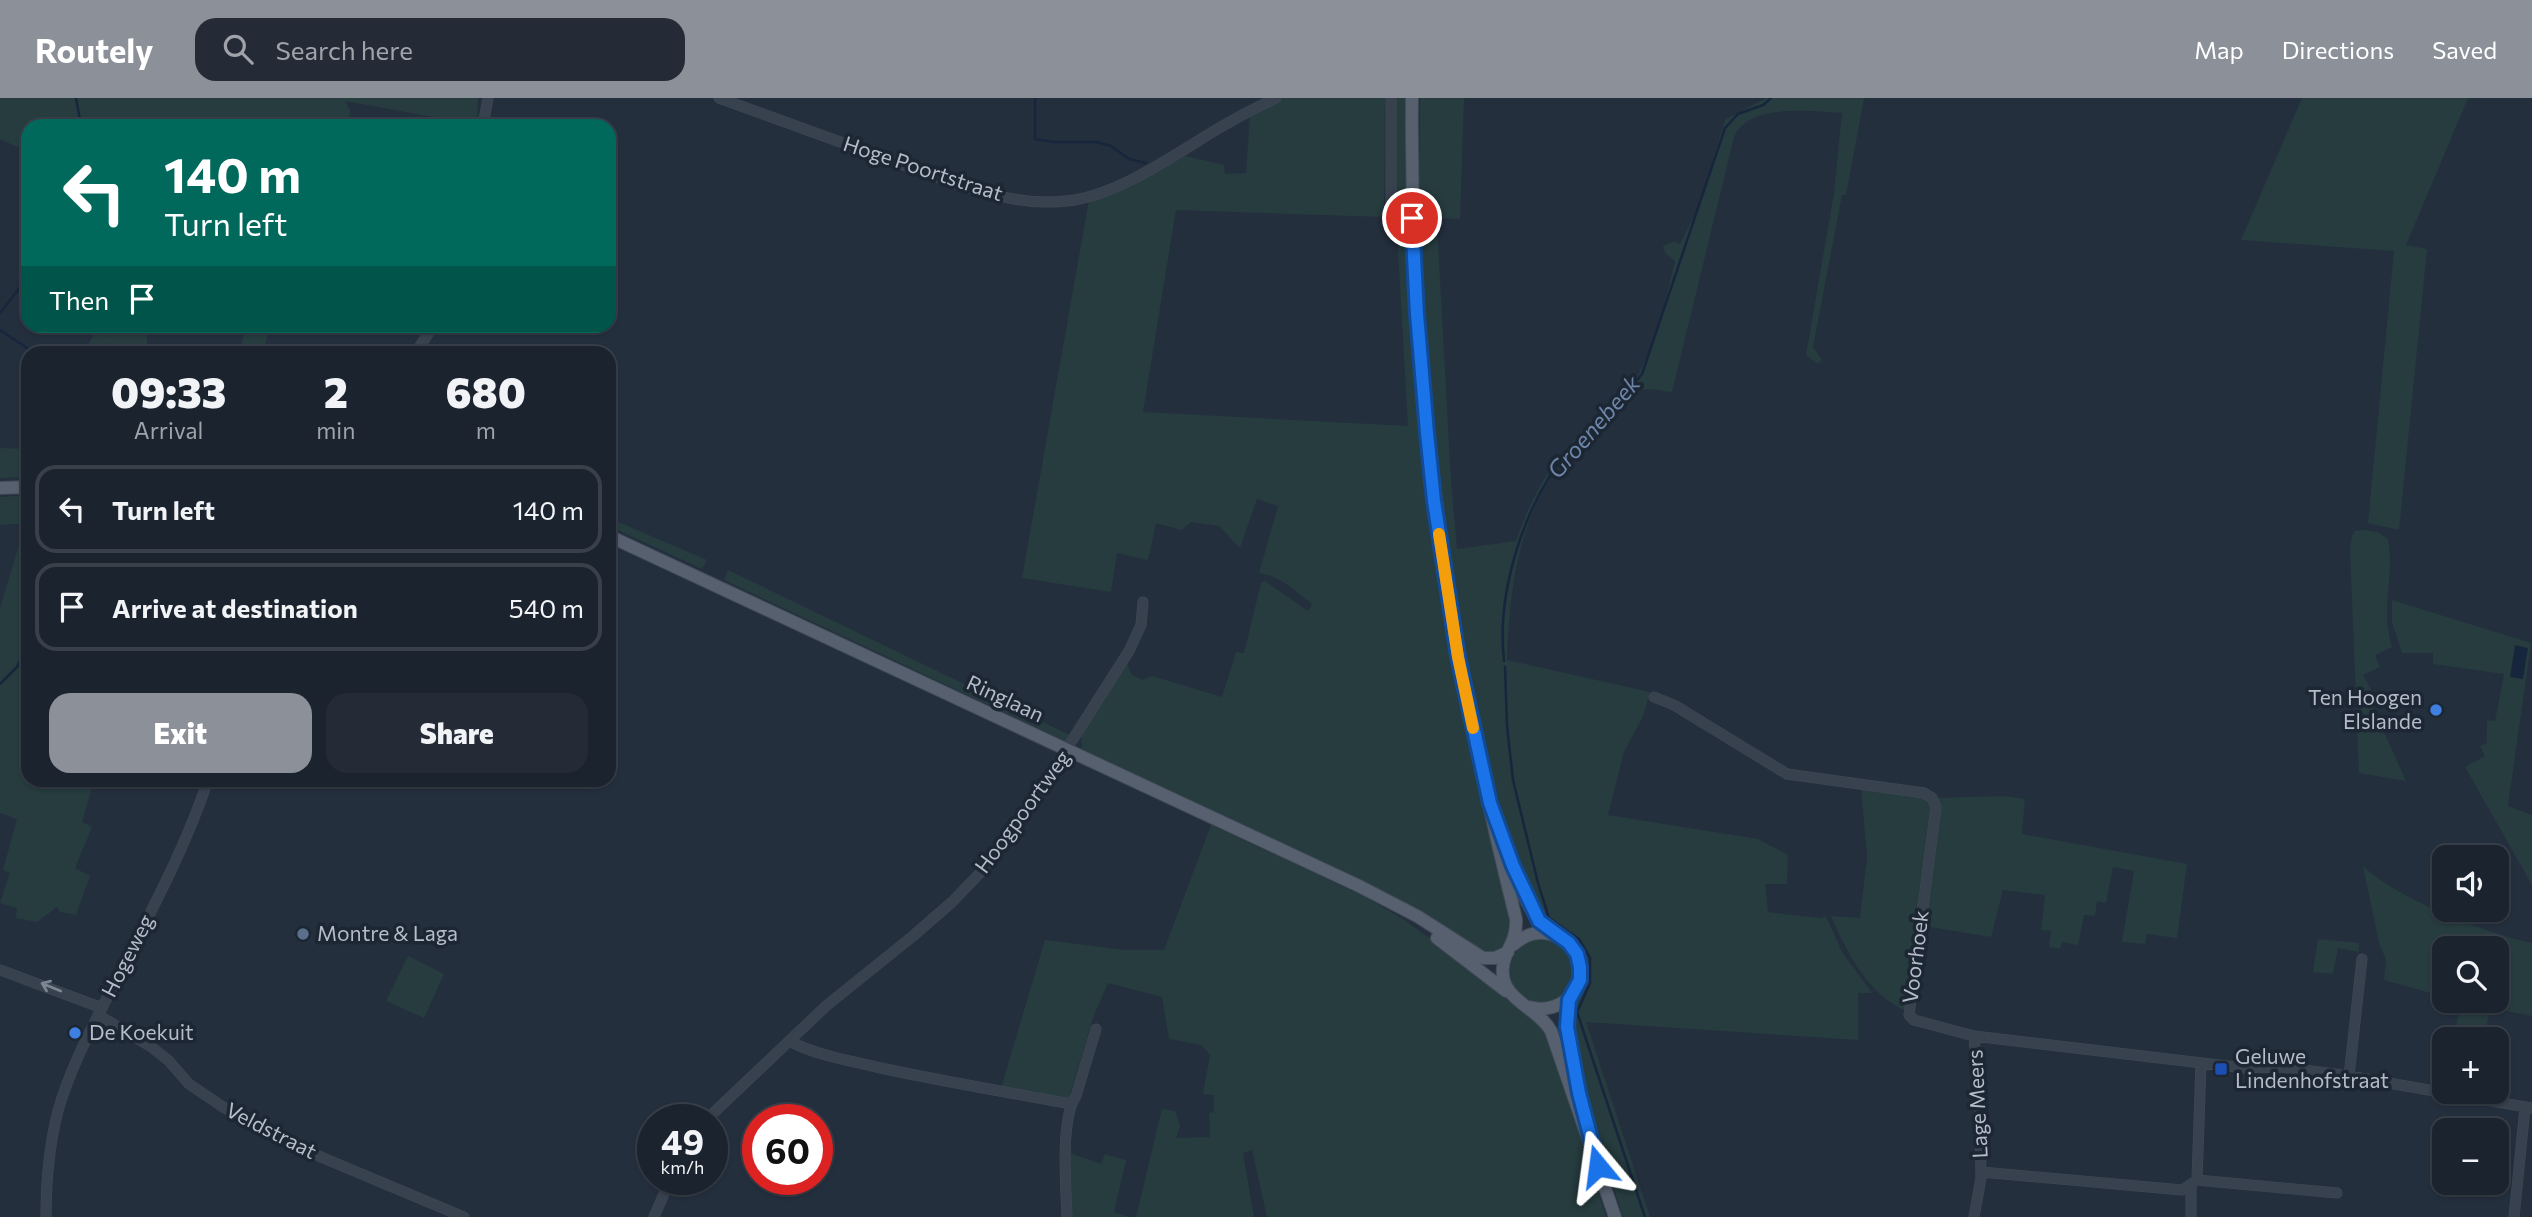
<!DOCTYPE html>
<meta charset="utf-8">
<style>
body{margin:0;font-family:Commissioner,sans-serif;background:#242b36;color:#f1f3f6;height:100vh;display:flex;flex-direction:column;font-size:26px;white-space:nowrap}
*{box-sizing:border-box;margin:0}
p{font-size:23px;color:#a0a4aa}
.icon{flex:none;width:38px;height:38px;fill:none;stroke:currentColor;stroke-width:2;stroke-linecap:round;stroke-linejoin:round}
.map{position:relative;flex:1;overflow:hidden}
.panel{position:absolute;left:21px;top:248px;width:595px;height:441px;display:flex;flex-direction:column;background:#1b232e;border-radius:21px;box-shadow:0 2px 5px #0004,0 0 0 2px #39404a}
.panel>*{flex:none}
.top-card{position:absolute;left:21px;top:21px;width:595px;height:214px;border-radius:21px;box-shadow:0 2px 5px #0004,0 0 0 2px #39404a;background:#00695c;color:#fff;overflow:hidden}
.fabs{position:absolute;left:2432px;top:747px;display:grid;gap:14px}
.fabs a{display:grid;place-items:center;width:77px;height:77px;border-radius:14px;background:#1b232e;box-shadow:0 2px 5px #0004,0 0 0 2px #39404a;font-size:35px}
.speed{position:absolute;left:637px;top:1006px;display:flex;gap:14px;font-size:35px;font-weight:700;text-align:center}
.speed>*{display:grid;place-content:center;width:91px;height:91px;border-radius:50%;background:#1b232e;box-shadow:0 2px 5px #0004,0 0 0 2px #39404a;line-height:1}
.speed small{font-size:18px;font-weight:400}
.speed .limit{border:10px solid #d22;background:#fff;color:#111}
.pin{position:absolute;display:grid;place-items:center;width:60px;height:60px;color:#fff;margin:-30px;border:4px solid #fff;border-radius:50%;box-shadow:0 2px 7px #0007}
.me{position:absolute;width:77px;margin:-38px;rotate:344deg;stroke-linejoin:round;filter:drop-shadow(0 0 5px #0008)}
.turn{display:flex;align-items:center;gap:24px;height:147px;padding:0 28px;font-size:32px}
.turn .icon{width:91px;height:91px;stroke-width:2.5}
.turn b{display:block;font-size:49px;line-height:60px}
.then{display:flex;align-items:center;height:66px;padding:0 28px;background:#0003;gap:14px;font-size:26px}
.eta{display:flex;justify-content:space-evenly;align-items:center;height:119px;text-align:center}
.eta b{font-size:42px;font-weight:800;line-height:49px}
.cta{display:flex;gap:14px;margin-top:auto;padding:14px 28px}
.cta a{flex:1;height:80px;border-radius:21px;background:#8c9099;color:#fff;font-size:28px;font-weight:800;line-height:80px;text-align:center}
.cta a+a{background:#242b36;color:#f1f3f6}
ul{padding:0;list-style:none}
li{display:flex;align-items:center;gap:21px;height:88px;margin:0 14px 10px;padding:0 14px;border:4px solid #39404a;border-radius:21px}
li div{flex:1}
li b{display:block;font-size:26px}
li em{font-style:normal}
header{display:flex;align-items:center;gap:42px;box-sizing:border-box;height:98px;padding:0 35px;background:#8c9099;color:#fff}
header strong{font-size:33px}
nav{display:flex;gap:38px;margin-inline-start:auto;font-size:24px}
.search{width:490px;height:63px;background:#242b36;display:flex;align-items:center;gap:18px;box-sizing:border-box;padding:0 24px;border-radius:21px;color:#a0a4aa;font-size:26px}
.map>svg:first-child{display:block}
.green{fill:#263c3f}
.water{fill:#17263c}
.lines{fill:none;stroke-linecap:round;stroke-linejoin:round}
.stream{stroke:#17263c;stroke-width:2.5}
.minor-casing{stroke:#414a57;stroke-width:11}
.major-casing{stroke:#414a57;stroke-width:14}
.minor{stroke:#38414e;stroke-width:10}
.major{stroke:#56606e;stroke-width:12}
.oneway{stroke:#7c8592}
.route-casing{stroke:#114b97;stroke-width:18}
.route{stroke:#1a73e8;stroke-width:12}
.slow{stroke:#f59e0b;stroke-width:12}
.shop-dot{fill:#3f7fe0;stroke:#1d2633;stroke-width:2.5}
.service-dot{fill:#5c6f8a;stroke:#1d2633;stroke-width:2.5}
.transit-dot{fill:#1a4fb4;stroke:#1d2633;stroke-width:2.5}
.labels{text-anchor:middle;stroke-width:7;stroke-linejoin:round;paint-order:stroke}
.street-label{font-size:21px;fill:#b4bcc9;stroke:#1d2633}
.poi-label{font-size:21px;fill:#b4bcc9;stroke:#1d2633;text-anchor:start}
.water-label{font-size:23px;font-style:italic;fill:#6d86a8;stroke:#1d2633}
</style>
<header>
<strong>Routely</strong>
<div class="search"><svg class="icon" aria-label="search" viewBox="0 0 24 24"><circle cx="10" cy="10" r="6"/><path d="M15 15l6 6"/></svg>Search here</div>
<nav><a>Map</a><a>Directions</a><a>Saved</a></nav>
</header>
<div class="map">
<svg width="2532" height="1119" viewBox="0 0 2532 1119">
<rect width="100%" height="100%" fill="#242f3e"/>
<path class="green" d="M0 0H478L477 27 345 3 350 12 349 28H143L102 21 94 28H28V54L0 41Z
M1283 0H1385L1384 119 1176 112 1143 314 1408 328 1396 118 1395 0H1405V135L1418 329 1439 488 1484 712 1513 834C1505 850 1497 859 1479 853L1367 785 1082 651 1081 636 1126 564 1132 577 1142 582 1152 578 1222 599 1236 554 1244 555 1261 485 1265 483 1308 513 1312 506C1296 493 1280 478 1259 475L1278 408 1257 401 1240 450 1219 428 1191 424 1182 432 1156 425 1148 462 1117 455 1111 494 1022 480 1089 102 1181 57 1224 67 1225 76 1246 75 1250 16Z
M1420 0H1464L1460 121 1437 120 1436 109H1419Z
M1766 0H1864L1846 97H1842L1813 249 1822 262 1818 266 1806 257 1834 95 1842 15C1811 13 1748 5 1734 39L1672 294C1661 293 1645 289 1635 293 1620 299 1606 317 1594 328 1523 393 1510 471 1507 562L1650 594 1643 618 1624 654 1608 717 1758 741 1788 757 1787 786H1765L1768 814 1820 820 1826 818 1842 854 1872 895H1858V942L1586 924 1650 1119H1623L1585 999 1570 925V915L1579 897 1580 850C1569 836 1553 831 1542 818 1513 764 1500 707 1485 647 1443 477 1429 301 1420 126H1437L1451 383 1457 451 1516 443C1533 394 1553 361 1590 325 1604 311 1625 298 1636 280 1656 248 1666 200 1675 163L1665 155 1663 148 1674 143 1680 146 1698 110 1725 22Z
M2302 0H2468L2406 147 2427 151 2399 432 2368 425 2394 153 2241 142Z
M99 228H146L148 255H120L106 245 99 255H83Z
M245 228H270L263 255H240Z
M0 350 28 351V379L0 380Z
M28 397V425L0 427V399Z
M609 420 707 462 702 471 609 428Z
M2363 432 2378 434 2388 441C2395 478 2380 510 2392 549L2375 557 2380 569 2363 577 2375 599 2370 603 2406 683 2359 675 2350 451 2352 438 2355 433Z
M28 433V555L19 575 28 576V682L94 683 82 724 92 729 75 770 90 778 76 817 60 814 57 809 37 824 16 820 17 810 0 805 10 775 3 772 17 721 0 715V510L23 434Z
M728 472 1072 638 1065 643 724 482Z
M2392 502 2531 545 2508 708 2532 717V787L2465 669 2485 658 2480 648 2487 645V622L2495 623 2504 576 2433 566V555H2402L2392 524Z
M1861 690 1921 697 1930 704 1931 709 1906 913C1867 896 1847 854 1831 818L1860 820 1867 759Z
M2003 698 2025 701 2022 736 2187 766 2177 840 2147 836 2145 846 2122 844 2134 773 2113 769 2106 805 2097 803 2095 818 2084 817 2078 847 2062 844 2060 851 2049 849 2051 833 2041 832 2045 797 2003 792 1991 839 1924 828 1935 700Z
M1211 727 1361 797 1403 821 1499 890 1509 903 1530 917 1546 932 1606 1119H1267L1252 1052 1243 1055 1254 1119H1136L1162 1011 1175 1013 1180 1028 1176 1040 1210 1039 1209 1015 1214 1014V997L1203 996 1210 957 1201 947 1169 941 1162 899 1108 885 1094 917 1068 1003 1001 990 1045 842 1125 852H1164Z
M2363 768C2396 800 2487 836 2532 845V918L2490 910 2484 941H2454L2461 903H2497V850H2445V899L2384 882 2386 862 2379 845Z
M2318 841 2359 845V854L2338 850 2333 876 2313 874Z
M1510 873a32 32 0 1 1 64 0a32 32 0 1 1-64 0Z
M408 858 444 876 424 920 386 903Z
M1070 1055 1101 1066 1105 1056 1126 1062 1114 1114 1129 1119H1071Z"/>
<path class="water" d="M2515 547 2528 550 2523 581 2510 579Z"/>
<g class="lines">
<path class="stream" d="M76 0 81 28
M1035 0V41L1053 44H1096L1111 48 1129 61 1146 65
M0 215 28 179
M0 232 36 256
M1504 563C1496 493 1525 403 1571 349 1593 323 1621 303 1642 276L1725 30 1738 16 1763 7 1771 0
M1505 569 1507 628 1513 682 1538 785 1549 820 1579 841 1590 860V885L1577 914 1645 1119
M0 586 17 569 28 545"/>
<g class="minor-casing">
<path id="minor" d="M719 0 967 90C999 99 1033 107 1066 103 1116 99 1177 55 1219 30 1238 19 1257 9 1276 0
M1391 0V109
M483 28 488 0
M415 256 433 228
M1654 599 1674 607 1787 676 1924 695 1932 700 1936 709 1909 917 1914 922 1974 938 2244 970 2281 969 2349 978 2532 1010
M0 872 102 910
M98 917 150 948 168 962 189 986 223 1009 321 1059 464 1119
M789 943C816 957 847 962 876 969 941 983 1006 994 1071 1006
M2201 965 2197 1082 2337 1095
M2349 978 2362 861
M706 1022 826 908 913 838 952 804 981 774 1024 718 1129 553 1141 527 1143 504
M1981 1074 2182 1092 2197 1082
M46 1119C46 1083 49 1048 58 1013 69 973 90 933 109 896 144 826 183 757 208 682
M654 1119 670 1082
M1067 1119C1066 1090 1060 1021 1076 998L1096 931
M1974 1119 1981 1080 1980 1016 1974 938
M2191 1119V1087
M2514 1119 2525 1010"/>
</g>
<g class="major-casing">
<path id="major" d="M1412 0C1409 279 1448 551 1516 821 1517 845 1505 850 1503 869 1499 902 1538 909 1551 933L1615 1119
M0 390 28 389
M609 438 1359 788 1417 818 1483 860H1495L1508 854
M1505 746C1514 772 1523 803 1540 825 1550 838 1569 840 1577 856 1593 889 1560 918 1529 909
M1437 840 1506 893
M1513 847C1526 836 1538 832 1554 837
M1569 902 1567 929 1579 994"/>
</g>
<use href="#minor" class="minor"/>
<use href="#major" class="major"/>
</g>
<defs><path id="oneway-shaft" d="M-6 0H5M1.5-3L5.5 0L1.5 3" fill="none" stroke-width="1.6" stroke-linecap="round" stroke-linejoin="round" transform="scale(1.75)"/></defs>
<use class="oneway" href="#oneway-shaft" transform="translate(51 889) rotate(-158)"/>
<g class="lines">
<g class="route-casing">
<path id="route" d="M1412 120 1417 216 1427 335 1434 403 1458 559 1490 705 1513 768 1539 823 1569 845 1577 856 1580 869V882L1569 902 1567 929 1579 995 1598 1068"/>
</g>
<use href="#route" class="route"/>
<path class="slow" d="M1439 436 1458 559 1473 630"/>
</g>
<g class="shop-dot">
<circle cx="2436" cy="612" r="7"/>
<circle cx="75" cy="935" r="7"/>
</g>
<circle class="service-dot" cx="303" cy="836" r="7"/>
<rect class="transit-dot" x="2214" y="964" width="14" height="14" rx="3.5"/>
<g class="labels">
<g class="street-label">
<text transform="translate(923 71) rotate(18)" y="7">Hoge Poortstraat</text>
<text transform="translate(1005 601) rotate(25)" y="7">Ringlaan</text>
<text transform="translate(1023 714) rotate(-54)" y="7">Hoogpoortweg</text>
<text transform="translate(128 858) rotate(-63)" y="7">Hogeweg</text>
<text transform="translate(1916 859) rotate(-83)" y="7">Voorhoek</text>
<text transform="translate(1978 1006) rotate(-93)" y="7">Lage Meers</text>
<text transform="translate(271 1033) rotate(27)" y="7">Veldstraat</text>
</g>
<g class="poi-label">
<text x="2422" y="607" text-anchor="end">Ten Hoogen<tspan x="2422" dy="24">Elslande</tspan></text>
<text x="317" y="843">Montre &amp; Laga</text>
<text x="89" y="942">De Koekuit</text>
<text x="2235" y="966">Geluwe<tspan x="2235" dy="24">Lindenhofstraat</tspan></text>
</g>
<g class="water-label">
<text transform="translate(1594 329) rotate(-49)" y="8">Groenebeek</text>
</g>
</g>
</svg>
<div class="fabs">
<a><svg class="icon" aria-label="sound" viewBox="0 0 24 24"><path d="M4 9h4l5-4v14l-5-4H4zM17 9q2 3 0 6"/></svg></a>
<a><svg class="icon" aria-label="search" viewBox="0 0 24 24"><circle cx="10" cy="10" r="6"/><path d="M15 15l6 6"/></svg></a>
<a>+</a>
<a>−</a>
</div>
<div class="speed"><div>49<small>km/h</small></div><div class="limit">60</div></div>
<div class="pin" style="left:1412px;top:120px;background:#d93025"><svg class="icon" aria-label="arrive" viewBox="0 0 24 24"><path d="M6 21V4h12l-3 4 3 4H6"/></svg></div>
<svg class="me" style="left:1598px;top:1068px" viewBox="-20 -20 40 40"><path d="M0-17L14 15 0 8-14 15z" fill="#1a73e8" stroke="#fff" stroke-width="4"/></svg>
<div class="top-card">
<div class="turn"><svg class="icon" aria-label="left" viewBox="0 0 24 24"><path d="M17 20v-9H6M10 6l-5 5 5 5"/></svg><div><b>140 m</b>Turn left</div></div>
<div class="then">Then<svg class="icon" aria-label="arrive" viewBox="0 0 24 24"><path d="M6 21V4h12l-3 4 3 4H6"/></svg></div>
</div>
<section class="panel">
<div class="eta">
<div><b>09:33</b><p>Arrival</p></div>
<div><b>2</b><p>min</p></div>
<div><b>680</b><p>m</p></div>
</div>
<ul>
<li><svg class="icon" aria-label="left" viewBox="0 0 24 24"><path d="M17 20v-9H6M10 6l-5 5 5 5"/></svg><div><b>Turn left</b></div><em>140 m</em></li>
<li><svg class="icon" aria-label="arrive" viewBox="0 0 24 24"><path d="M6 21V4h12l-3 4 3 4H6"/></svg><div><b>Arrive at destination</b></div><em>540 m</em></li>
</ul>
<div class="cta"><a>Exit</a><a>Share</a></div>
</section>
</div>
